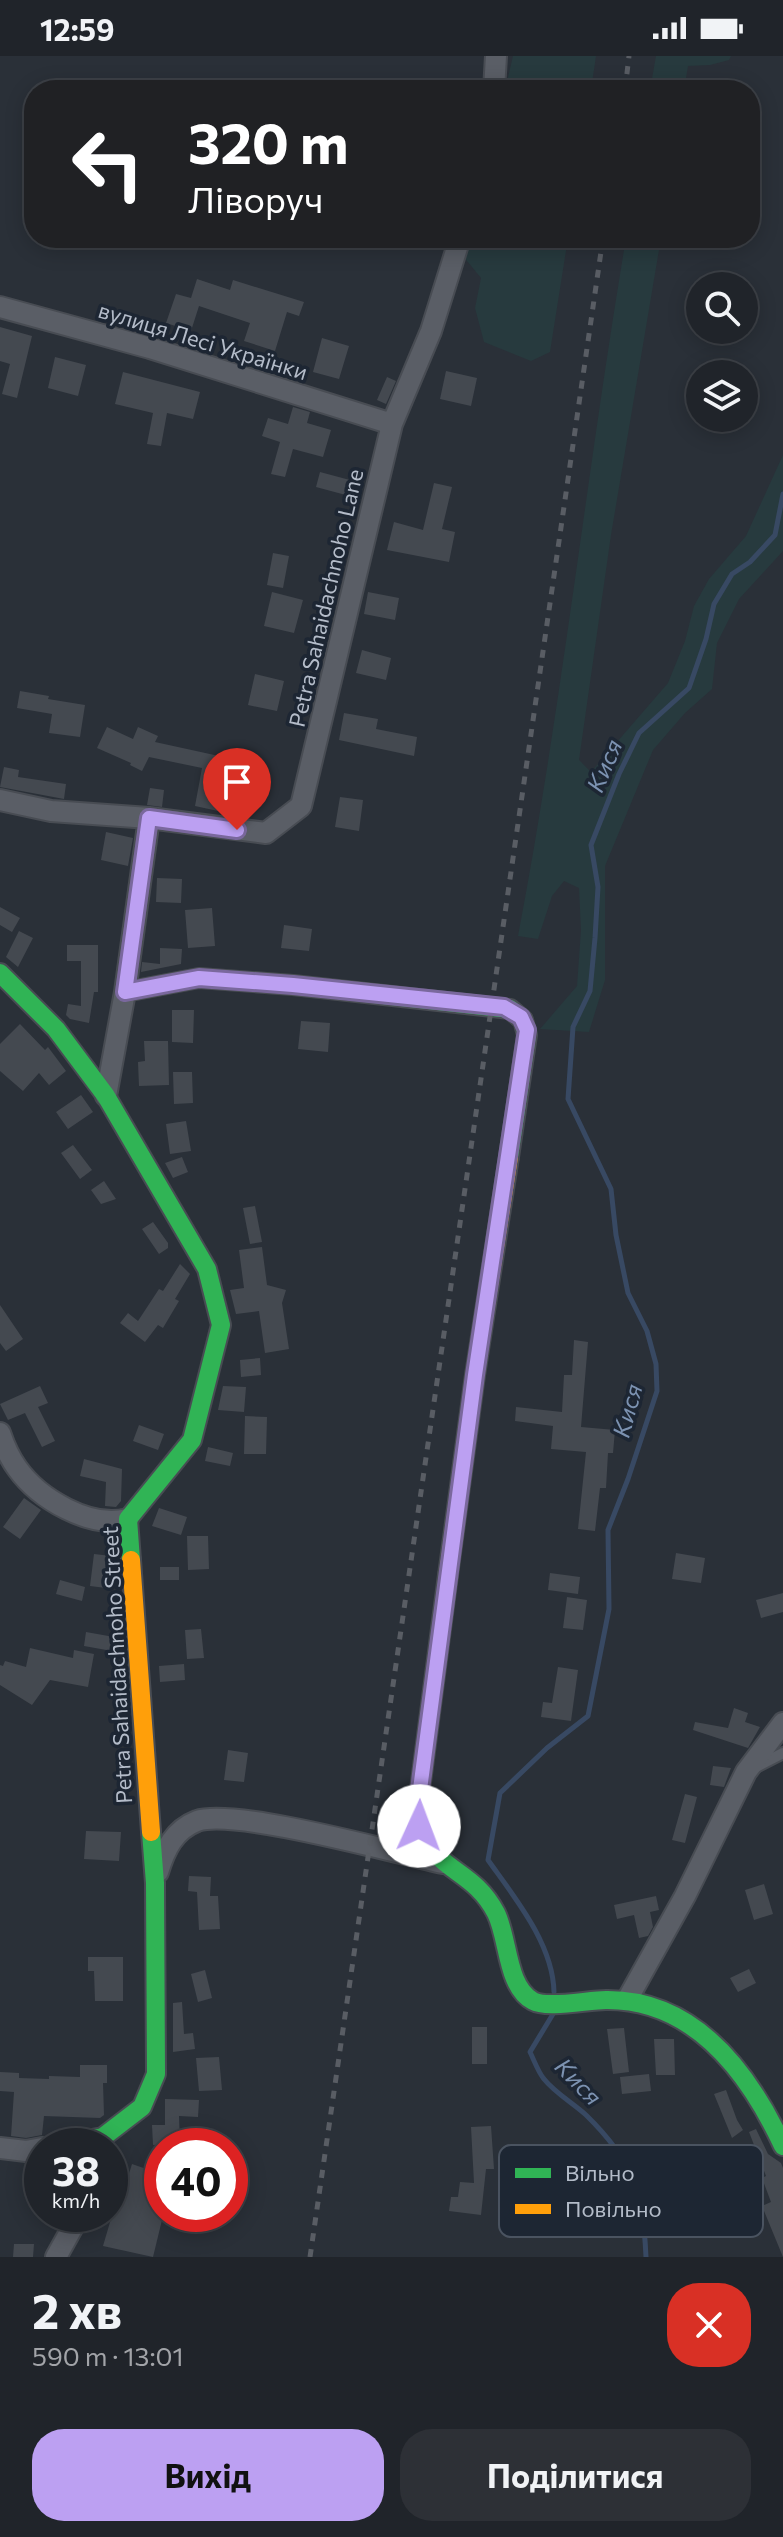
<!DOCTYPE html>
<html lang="uk">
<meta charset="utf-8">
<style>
body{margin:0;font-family:Commissioner,sans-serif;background:#2d3036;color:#f1f3f6;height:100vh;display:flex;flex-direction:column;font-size:30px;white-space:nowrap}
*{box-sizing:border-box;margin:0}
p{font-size:26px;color:#a2a4a8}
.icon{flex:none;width:44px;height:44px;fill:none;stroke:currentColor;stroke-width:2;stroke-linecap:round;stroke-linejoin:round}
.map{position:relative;height:2201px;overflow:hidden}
.side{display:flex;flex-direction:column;background:#20242a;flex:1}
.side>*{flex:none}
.hud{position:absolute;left:24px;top:24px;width:736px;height:168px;border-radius:32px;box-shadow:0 4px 20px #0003,0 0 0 2px #3d4147;background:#202124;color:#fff;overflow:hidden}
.tools{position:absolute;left:686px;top:216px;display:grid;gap:16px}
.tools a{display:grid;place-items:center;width:72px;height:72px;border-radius:50%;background:#20242a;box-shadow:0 4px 20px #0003,0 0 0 2px #3d4147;font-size:40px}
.speed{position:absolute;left:24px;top:2072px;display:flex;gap:16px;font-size:40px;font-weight:700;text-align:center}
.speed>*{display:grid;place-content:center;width:104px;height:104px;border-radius:50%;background:#20242a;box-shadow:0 4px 20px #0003,0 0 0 2px #3d4147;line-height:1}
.speed small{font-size:20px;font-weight:400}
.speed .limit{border:12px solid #d22;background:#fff;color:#111}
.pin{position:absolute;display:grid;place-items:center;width:68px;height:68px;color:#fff;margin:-82px -34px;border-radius:50% 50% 50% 0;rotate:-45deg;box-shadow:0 0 8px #0007}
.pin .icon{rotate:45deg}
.me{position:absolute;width:88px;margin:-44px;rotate:2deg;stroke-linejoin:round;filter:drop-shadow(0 0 6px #0008)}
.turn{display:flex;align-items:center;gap:28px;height:168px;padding:0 32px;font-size:36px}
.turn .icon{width:104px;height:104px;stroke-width:2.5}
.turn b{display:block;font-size:56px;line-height:68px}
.round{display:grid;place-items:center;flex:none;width:84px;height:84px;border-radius:32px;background:#2d3036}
.overview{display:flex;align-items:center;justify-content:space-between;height:136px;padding:0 32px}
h1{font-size:48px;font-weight:700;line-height:60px}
.action{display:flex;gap:16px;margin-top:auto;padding:16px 32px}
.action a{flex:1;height:92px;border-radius:32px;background:#bca0f2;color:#111;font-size:32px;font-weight:700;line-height:92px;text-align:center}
.action a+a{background:#2d3036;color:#f1f3f6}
.status{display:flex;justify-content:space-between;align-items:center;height:56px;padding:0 40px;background:#20242a;direction:ltr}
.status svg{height:22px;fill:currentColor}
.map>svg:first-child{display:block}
.green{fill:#273a3e}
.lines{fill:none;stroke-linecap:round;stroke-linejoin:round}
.stream{stroke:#384963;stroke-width:5}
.building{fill:#444950}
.lane-casing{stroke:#484c53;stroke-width:14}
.street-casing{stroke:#484c53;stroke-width:24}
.fast-casing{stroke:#484c53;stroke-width:22}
.slow-casing{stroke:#484c53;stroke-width:22}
.lane{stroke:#5a5e66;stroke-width:10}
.street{stroke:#5a5e66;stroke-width:20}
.fast{stroke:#30b455;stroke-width:18}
.slow{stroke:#ff9f0a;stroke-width:18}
.rail{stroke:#595d64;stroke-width:5;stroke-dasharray:8 8;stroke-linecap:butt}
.route-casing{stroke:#7a689d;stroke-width:20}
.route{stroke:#bca0f2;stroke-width:14}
.labels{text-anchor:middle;stroke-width:7;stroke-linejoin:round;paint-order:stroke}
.street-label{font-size:22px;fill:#b4bcc9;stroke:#1d2633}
.water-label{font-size:24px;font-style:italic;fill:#7c92b1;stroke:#1d2633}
.key{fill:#1d2633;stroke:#4a5360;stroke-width:2}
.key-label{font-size:22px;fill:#b4bcc9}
</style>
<div class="status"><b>12:59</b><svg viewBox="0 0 49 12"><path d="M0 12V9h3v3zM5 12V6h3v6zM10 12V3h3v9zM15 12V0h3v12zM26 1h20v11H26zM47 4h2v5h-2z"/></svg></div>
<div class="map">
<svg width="783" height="2201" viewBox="0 0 783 2201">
<rect width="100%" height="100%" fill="#2a3038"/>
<path class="green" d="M513 0H596L591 34H505Z
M656 0H731L729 4 710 9 688 10 684 34H650Z
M468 182H568L550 296 531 305 484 286 475 252 481 222 463 200Z
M626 182H661L611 479 579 704 591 716 668 627 685 585 694 550 709 523 746 480 783 399V495L739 543 717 587 712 633 685 657 653 694 605 810V924L589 976 540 973 577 930 581 874 579 832 564 825 552 840 538 883 518 880C562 649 587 414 626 182Z"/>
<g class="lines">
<path class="stream" d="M554 1936C553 1888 515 1842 488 1804L500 1737 547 1692 588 1660 609 1553 608 1474 628 1423 657 1335 656 1308 647 1275 628 1237 616 1179 611 1133 568 1043 573 971 590 935 595 882 598 831 591 789 619 718 639 677 689 632 706 583 714 548 732 518 750 506 775 479 783 438
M553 1958 530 1996C534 2004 538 2016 544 2023 555 2037 573 2047 586 2059 634 2106 643 2136 646 2201"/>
</g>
<path class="building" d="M197 223 230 234 233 224 304 246 299 260 287 256 275 295 244 285 250 267 199 250 191 275 166 267 176 238 191 242Z
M0 271 32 280 17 342 2 338 10 308 0 305Z
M322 282 349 290 339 323 313 316Z
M55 301 86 309 78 340 48 332Z
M446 315 477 322 471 350 440 343Z
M123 316 200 336 193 363 167 357 161 390 147 388 153 357 115 348Z
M387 321 396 325 386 348 377 344Z
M293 351 310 356 307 367 331 374 323 401 293 393 285 421 271 418 280 386 262 380 268 362 288 368Z
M320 416 361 427 357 442 316 431Z
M434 427 452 431 442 473 455 476 449 506 387 494 394 466 423 474Z
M273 497 289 500 283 532 267 529Z
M272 536 303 544 294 577 264 570Z
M368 536 399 542 395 564 364 558Z
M362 594 391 602 386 624 356 617Z
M255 618 284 625 277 655 248 649Z
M20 635 49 640 48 643 85 649 80 681 49 677 52 658 17 652Z
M344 657 378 663 376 673 417 681 414 700 339 684Z
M107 671 133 683 138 671 158 680 155 686 219 700 215 721 224 723 218 755 195 750 202 712 149 701 142 715 130 709 131 707 97 692Z
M4 711 19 714 18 721 66 728 64 743 0 731Z
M150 732 164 734 162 751 147 749Z
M340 741 363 744 359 775 335 771Z
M106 776 133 782 128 810 101 804Z
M157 822 182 823 181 847 156 846Z
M0 851 20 862 12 876 0 869Z
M212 852 215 890 188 892 185 854Z
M284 869 312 873 309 895 281 892Z
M19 875 33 882 18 911 6 901Z
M67 889H98V936H94L89 967 70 963 66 959 68 948 81 950V905H67Z
M160 892 182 893 181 908 141 916 142 906 160 908Z
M172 954H194L193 987 172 986Z
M301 965 330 967 328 996 298 993Z
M20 968 45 994 48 991 66 1015 49 1029 39 1017 23 1035 0 1015V988Z
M144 985H168L169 1029 139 1030 138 1006 145 1005Z
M173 1016H192L193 1047 174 1048Z
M81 1039 93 1056 68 1073 56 1056Z
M186 1065 191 1095 170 1098 166 1068Z
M73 1089 92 1114 80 1123 61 1097Z
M182 1101 188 1116 173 1122 165 1107Z
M104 1125 116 1143 101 1148 91 1134Z
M255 1150 262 1186 250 1188 243 1152Z
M153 1166 168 1187V1192L159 1198 142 1173Z
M262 1191 267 1229 286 1234 282 1247 289 1293 265 1297 259 1255 236 1258 230 1234 244 1232 239 1194Z
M180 1208 190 1218 175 1243 179 1245 163 1272 158 1269 145 1286 120 1267 128 1257 138 1265 159 1233 163 1235Z
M0 1249 23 1283 6 1295 0 1287Z
M574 1284 588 1286 581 1371 615 1374 613 1397H608L606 1432H600L595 1475 578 1473 586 1396 551 1393 553 1370 515 1365 516 1351 562 1356 564 1319H572Z
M260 1302 261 1319 241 1321 240 1304Z
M40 1330 48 1347 38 1351 55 1385 42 1391 25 1357 8 1364 0 1348Z
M223 1330 246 1331 244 1356 218 1354Z
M245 1360 267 1361 266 1398H244Z
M139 1369 164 1378 158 1394 133 1385Z
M208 1391 233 1397 230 1410 205 1405Z
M84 1403 122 1413 121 1445 116 1451 105 1450 106 1426 80 1420Z
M24 1442 41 1454 20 1483 3 1471Z
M159 1452 187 1461 181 1479 152 1470Z
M187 1480H208L209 1513 188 1514Z
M676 1497 705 1502 701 1527 672 1523Z
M94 1498 111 1500 106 1532 90 1530Z
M160 1511H179V1524H160Z
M550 1517 580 1521 578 1538 548 1534Z
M60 1524 85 1531 82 1545 56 1538Z
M783 1537V1556L761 1562 756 1544Z
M567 1541 587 1544 583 1574 563 1572Z
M201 1573 204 1602 187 1603 185 1574Z
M86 1576 114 1581 112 1595 84 1590Z
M30 1592 73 1602 74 1594 94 1598 88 1631 50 1624 32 1649 0 1629V1609L3 1610 5 1605 26 1611Z
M184 1608 185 1624 160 1626 159 1610Z
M558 1611 578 1614 571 1665 541 1661 543 1646 552 1647Z
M734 1652 748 1657 745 1666 760 1671 748 1692 693 1674 695 1666 728 1672Z
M228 1694 248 1697 244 1726 224 1724Z
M713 1710 731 1712 724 1731 710 1729Z
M685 1738 697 1741 685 1787 672 1784Z
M86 1775 121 1776 119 1805 84 1803Z
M189 1820 211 1821 210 1840H218L220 1873 199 1874 197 1836 188 1835Z
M764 1828 773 1858 754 1864 745 1834Z
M656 1840 659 1854 650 1856 653 1871 648 1880 639 1882 634 1859 617 1863 614 1849Z
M88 1901H123V1945H95L94 1915H88Z
M749 1913 756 1927 738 1936 730 1922Z
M205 1914 212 1942 198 1946 191 1918Z
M182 1946 184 1978 193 1977 195 1993 173 1996V1947Z
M472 1971H487V2008H472Z
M624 1972 629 2016 613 2018 607 1973Z
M654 1983H674L675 2019H656Z
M219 2001 222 2034 199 2035 196 2002Z
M80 2009H107V2027H103L104 2059 100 2062 44 2060 42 2079 26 2082 11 2080 14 2036 0 2035V2016L19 2017V2022L49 2023V2020L80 2021Z
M649 2018 651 2035 622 2038 620 2021Z
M726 2034 737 2064 743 2074 732 2082 714 2038Z
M165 2043 199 2044 198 2061 179 2060 180 2088 153 2089 152 2069H165Z
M491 2070 494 2113H486L481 2159 449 2155 451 2141H458L460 2126 474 2127 471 2071Z
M756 2073 768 2098 781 2107 783 2112V2201L762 2150 771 2146 762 2122 766 2120 749 2076Z
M132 2108 155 2116 152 2128 162 2129V2164L153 2201 103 2190 118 2139 122 2140Z
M14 2188H34L33 2201H13Z"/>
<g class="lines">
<g class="lane-casing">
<path id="lane" d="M756 1711 783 1697"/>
</g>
<g class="street-casing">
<path id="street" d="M494 34 496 0
M0 251 150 292 392 368
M0 744 51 755 149 762 266 777 301 750 392 368 431 275 460 182
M106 1040 125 936 149 762
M0 1377C4 1389 9 1401 17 1412 39 1443 90 1473 128 1463
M158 1816C165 1793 174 1774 197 1765 235 1752 396 1797 443 1807
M627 1944 685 1840 746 1716 783 1667
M0 2092 26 2095 42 2092
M56 2201 80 2158"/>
</g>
<g class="fast-casing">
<path id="fast" d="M0 917 56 973 106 1040 207 1213 221 1269 192 1384 128 1463 131 1504
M125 936 199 922 293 929 510 953 523 964 527 979 509 1101
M448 1519 419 1741C420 1820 468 1803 496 1857 509 1883 506 1930 533 1945 547 1953 588 1944 606 1944 695 1943 749 2017 783 2090
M55 2090 103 2081 142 2051 156 2018 155 1827 151 1776"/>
</g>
<g class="slow-casing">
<path id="slow" d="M131 1504 151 1776
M448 1519 475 1319 509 1101"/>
</g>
<use href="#lane" class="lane"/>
<use href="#street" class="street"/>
<use href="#fast" class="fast"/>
<use href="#slow" class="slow"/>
<path class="rail" d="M625 34 629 0
M310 2201 603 182"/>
</g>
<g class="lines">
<g class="route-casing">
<path id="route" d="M237 774 149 762 125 936 199 922 293 929 504 951 521 961 527 974 475 1319 419 1741V1770"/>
</g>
<use href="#route" class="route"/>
</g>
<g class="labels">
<g class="street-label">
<text transform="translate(203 285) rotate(17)" y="8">вулиця Лесі Українки</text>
<text transform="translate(326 542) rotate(-77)" y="8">Petra Sahaidachnoho Lane</text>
<text transform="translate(117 1609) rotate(-93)" y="8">Petra Sahaidachnoho Street</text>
</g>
<g class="water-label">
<text transform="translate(605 710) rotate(-67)" y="8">Кися</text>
<text transform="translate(628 1355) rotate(-75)" y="8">Кися</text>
<text transform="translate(578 2026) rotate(46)" y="8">Кися</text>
</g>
</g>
<rect x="499" y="2089" width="264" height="92" rx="12" class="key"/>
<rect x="515" y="2112" width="36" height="10" fill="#30b455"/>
<rect x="515" y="2148" width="36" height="10" fill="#ff9f0a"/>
<g class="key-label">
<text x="565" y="2125">Вільно</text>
<text x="565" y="2161">Повільно</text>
</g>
</svg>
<div class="tools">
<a><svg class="icon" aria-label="search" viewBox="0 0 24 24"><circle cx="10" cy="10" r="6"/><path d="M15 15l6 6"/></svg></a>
<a><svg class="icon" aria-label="layers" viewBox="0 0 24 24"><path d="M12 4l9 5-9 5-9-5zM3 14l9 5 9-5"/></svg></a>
</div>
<div class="speed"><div>38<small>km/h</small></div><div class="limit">40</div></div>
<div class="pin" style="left:237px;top:774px;background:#d93025"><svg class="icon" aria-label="arrive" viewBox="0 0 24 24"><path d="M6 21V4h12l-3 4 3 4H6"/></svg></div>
<svg class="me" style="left:419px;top:1770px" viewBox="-20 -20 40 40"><circle r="19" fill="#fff"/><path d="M0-13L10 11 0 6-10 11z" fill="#bca0f2"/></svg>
<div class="hud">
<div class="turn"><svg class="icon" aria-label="left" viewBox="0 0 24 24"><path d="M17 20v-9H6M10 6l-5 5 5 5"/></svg><div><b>320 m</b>Ліворуч</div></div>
</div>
</div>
<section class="side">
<div class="overview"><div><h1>2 хв</h1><p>590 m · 13:01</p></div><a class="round" style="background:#d93025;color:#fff"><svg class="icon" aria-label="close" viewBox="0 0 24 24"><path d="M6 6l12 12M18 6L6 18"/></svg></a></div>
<div class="action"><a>Вихід</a><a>Поділитися</a></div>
</section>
